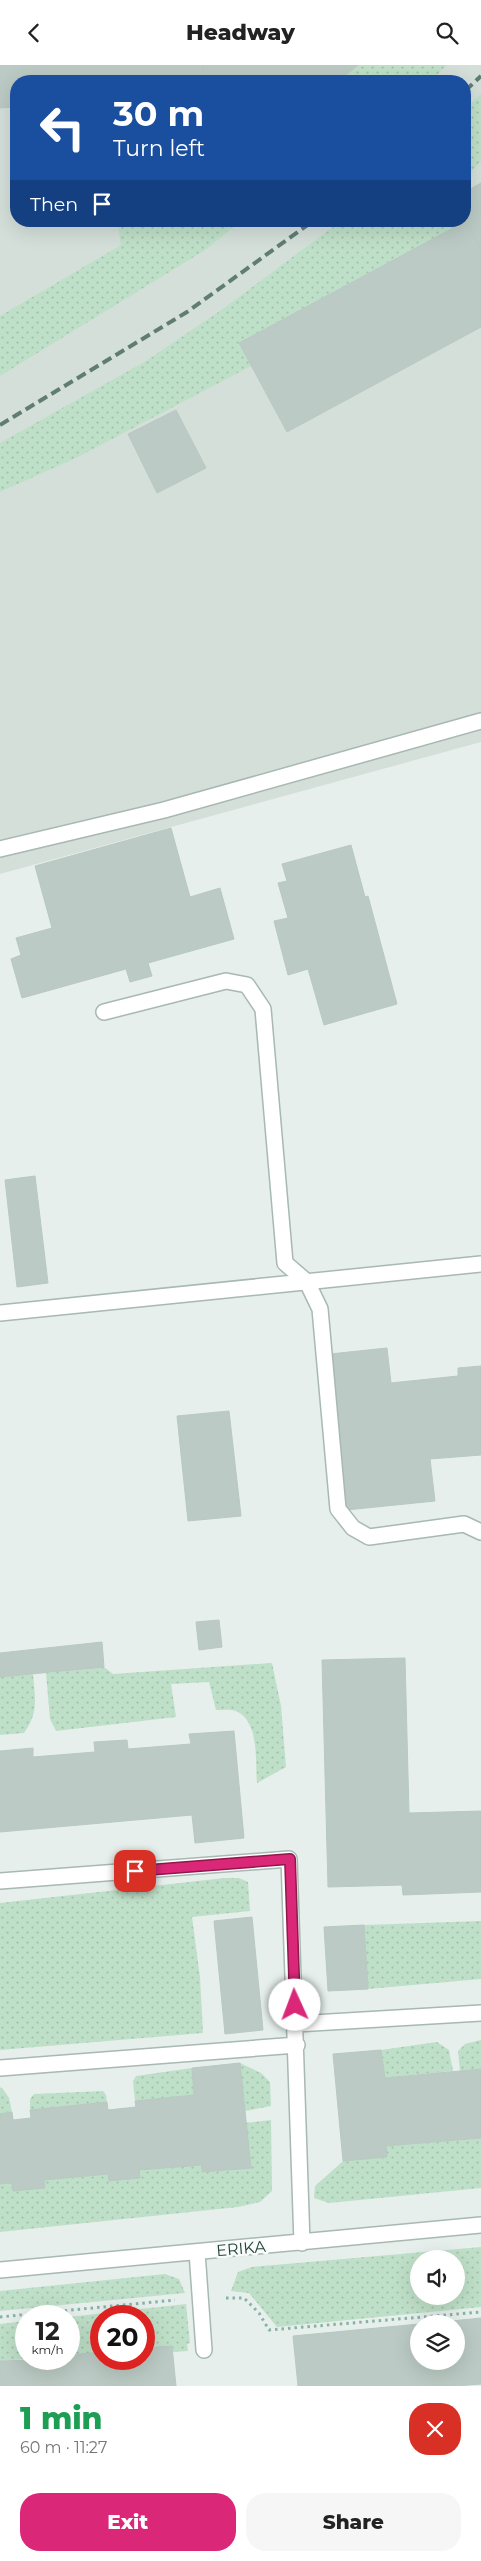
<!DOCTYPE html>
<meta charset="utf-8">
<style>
body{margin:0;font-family:Montserrat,sans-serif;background:#f6f6f6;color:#222;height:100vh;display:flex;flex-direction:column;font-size:19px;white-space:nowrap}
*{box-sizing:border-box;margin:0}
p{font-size:16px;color:#767676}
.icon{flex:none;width:28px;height:28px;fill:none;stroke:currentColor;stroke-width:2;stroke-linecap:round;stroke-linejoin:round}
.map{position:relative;height:2321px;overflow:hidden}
.side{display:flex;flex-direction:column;background:#fff;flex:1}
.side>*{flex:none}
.banner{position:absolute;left:10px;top:10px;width:461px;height:152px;border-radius:20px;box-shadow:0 5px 20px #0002;background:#1a4fa0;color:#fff;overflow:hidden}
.tools{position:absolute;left:410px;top:2185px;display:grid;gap:10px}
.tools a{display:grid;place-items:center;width:55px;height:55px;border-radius:50%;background:#fff;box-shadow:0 5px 20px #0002;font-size:25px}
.speed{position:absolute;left:15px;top:2240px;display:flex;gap:10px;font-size:25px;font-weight:700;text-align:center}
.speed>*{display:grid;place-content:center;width:65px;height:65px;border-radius:50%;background:#fff;box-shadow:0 5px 20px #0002;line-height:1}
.speed small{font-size:12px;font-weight:400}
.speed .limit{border:8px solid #d22;background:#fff;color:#111}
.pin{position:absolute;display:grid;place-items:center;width:42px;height:42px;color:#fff;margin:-21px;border-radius:10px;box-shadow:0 2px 8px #0006}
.me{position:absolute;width:55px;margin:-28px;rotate:358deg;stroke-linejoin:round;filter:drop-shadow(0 0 4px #0008)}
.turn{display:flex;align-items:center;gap:18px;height:105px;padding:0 20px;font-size:22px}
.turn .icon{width:65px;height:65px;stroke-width:2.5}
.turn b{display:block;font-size:35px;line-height:42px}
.then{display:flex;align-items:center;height:48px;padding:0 20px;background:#0003;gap:10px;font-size:19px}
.round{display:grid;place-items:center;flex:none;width:52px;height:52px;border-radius:20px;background:#f6f6f6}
.overview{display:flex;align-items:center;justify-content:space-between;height:85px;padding:0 20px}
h1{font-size:30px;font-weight:800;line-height:38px;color:#1e9e55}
.primary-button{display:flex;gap:10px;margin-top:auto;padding:10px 20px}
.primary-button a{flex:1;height:58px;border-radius:20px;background:#db2777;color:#fff;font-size:20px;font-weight:800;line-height:58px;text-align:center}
.primary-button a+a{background:#f6f6f6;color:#222}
header{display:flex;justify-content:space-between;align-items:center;height:65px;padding:0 20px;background:#fff;font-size:22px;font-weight:800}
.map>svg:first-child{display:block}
.built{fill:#d4dfda;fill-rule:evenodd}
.grass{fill:url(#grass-dots);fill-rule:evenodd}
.building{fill:#bbcac4;stroke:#b8c9c2}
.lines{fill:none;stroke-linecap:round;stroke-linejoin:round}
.minor-casing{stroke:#a8b8b2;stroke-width:18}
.path{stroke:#86b3a5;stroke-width:3;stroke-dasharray:2.5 4;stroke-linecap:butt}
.minor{stroke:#fff;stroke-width:15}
.rail{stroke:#5f7d75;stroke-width:4;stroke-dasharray:10 5;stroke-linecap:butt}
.route-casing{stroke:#8e194d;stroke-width:12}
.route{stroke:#db2777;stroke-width:9}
.labels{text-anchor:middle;stroke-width:5;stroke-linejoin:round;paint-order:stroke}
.street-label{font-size:16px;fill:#24423a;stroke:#f7fbf9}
</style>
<header><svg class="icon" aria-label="back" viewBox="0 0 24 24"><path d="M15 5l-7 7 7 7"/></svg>Headway<svg class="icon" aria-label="search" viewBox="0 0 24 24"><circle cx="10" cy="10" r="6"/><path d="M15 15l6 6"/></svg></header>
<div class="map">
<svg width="481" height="2321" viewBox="0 0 481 2321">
<defs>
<pattern id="grass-dots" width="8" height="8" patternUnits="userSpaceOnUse" patternTransform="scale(1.25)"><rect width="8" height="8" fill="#bfe0c8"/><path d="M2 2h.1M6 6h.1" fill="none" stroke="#a4c1ad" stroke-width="1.8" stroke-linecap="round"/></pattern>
</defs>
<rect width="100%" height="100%" fill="#e6efeb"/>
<path class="built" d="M0 0H481V677L0 809ZM16 16H465V156H16Z"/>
<path class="grass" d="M358 0H447L431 16H339Z
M481 29V96L465 113V44Z
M117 156H240L207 184 0 311V251L121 180Z
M341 156H465L239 278 251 301 78 392 0 427V378L146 296 224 243Z
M272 1598 281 1641 286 1702 257 1718C255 1696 260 1657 236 1646 231 1644 222 1645 216 1645L209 1617 171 1619 176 1652 56 1666 50 1654 46 1608 104 1602 113 1609Z
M33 1609C35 1634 39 1647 24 1668L0 1670V1612Z
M225 1813H239L248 1817 250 1846 192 1852 200 1912 203 1968 0 1985V1838Z
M481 1856V1914L368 1924 364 1860Z
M481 1975V2004L460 2006 458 1986 465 1979Z
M437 1977 449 1985 453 2006 385 2013 381 1985Z
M240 1998 261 2008 270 2017 271 2041 245 2046Z
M192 2003 194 2030 135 2036 133 2016 136 2011Z
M0 2022 3 2024 9 2033 12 2047 0 2049Z
M103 2026 106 2030 107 2037 30 2045V2034L34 2029Z
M271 2055 272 2126 260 2137 238 2142 0 2167V2119L12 2118 14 2126 45 2123 44 2115 108 2109 109 2116 139 2113V2105L202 2100 203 2107 250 2103 246 2058Z
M481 2073V2123L329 2138 314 2133 315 2121 343 2096 387 2092 386 2081Z
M481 2182V2242L277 2262 249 2228 231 2226 238 2207 252 2202ZM419 2194H456V2231H419Z
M165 2209 179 2214 185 2228 0 2246V2226Z
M186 2239 190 2278 187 2279 188 2286 173 2287 172 2281 144 2283V2251H101V2287L69 2290V2252Z
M26 2256 28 2294 0 2296V2259Z"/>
<path class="building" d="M0 0H203L204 16H16V42L0 43Z
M203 0H358L339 16H204Z
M481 118V184L465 155V127Z
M466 156 481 184V262L287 367 239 278Z
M176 345 206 403 157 428 128 369Z
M171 763 190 832 220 823 234 874 148 898 152 911 130 917 126 904 22 933 11 894 21 890 16 873 52 863 35 801Z
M351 780 365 832 368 831 397 939 324 960 308 904 288 910 274 856 288 853 278 818 287 816 282 799Z
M35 1111 48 1218 17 1222 5 1115Z
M387 1283 391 1318 458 1311V1303L481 1301V1390L430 1394 435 1436 346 1445 330 1289Z
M229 1346 241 1451 188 1456 177 1351Z
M219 1555 222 1582 199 1585 196 1557Z
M102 1577 104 1602 0 1612V1588Z
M405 1593 409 1748 481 1746V1827L403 1830 402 1820 328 1822 322 1595Z
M234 1666 244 1773 195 1778 192 1750 0 1767V1686L33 1683V1692L95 1687 94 1677 127 1675 128 1684 191 1679 189 1669Z
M252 1852 263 1965 225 1969 214 1856Z
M364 1860 368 1924 328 1926 324 1862Z
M381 1985 385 2013 481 2004V2073L386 2081 387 2092 343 2096 333 1989Z
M240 1998 251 2103 202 2107V2100L139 2105 140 2113 109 2116 108 2109 44 2115 45 2123 13 2126 12 2118 0 2119V2049L12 2047 13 2055 31 2053 30 2045 107 2037 108 2045 136 2042 135 2036 194 2030 192 2003Z
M481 2253V2319L456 2321H298L293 2271 419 2259V2296H456V2259H422Z
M172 2281 176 2321H0V2296L69 2294V2290L101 2287V2294H144V2283Z"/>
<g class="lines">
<g class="minor-casing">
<path id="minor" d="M0 784 164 745 481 656
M104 947 226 916 247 920 263 944 285 1198 307 1217 320 1244 338 1444 353 1463 369 1472 464 1459 481 1467
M0 1248 481 1199
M0 1816 289 1794 302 2178
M296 1959 481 1948
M0 2003 297 1980
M197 2187 204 2285
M0 2205 481 2160"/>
</g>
<path class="path" d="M226 2233H244L259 2248 269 2265 481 2247
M0 2252 175 2235"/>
<use href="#minor" class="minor"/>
<path class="rail" d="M465 26 481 11
M0 360 187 247 313 156"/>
</g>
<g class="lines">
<g class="route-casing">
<path id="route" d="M135 1806 290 1794 295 1940"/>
</g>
<use href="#route" class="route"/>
</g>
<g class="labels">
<g class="street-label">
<text transform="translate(241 2183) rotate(-5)" y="6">ERIKA</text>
</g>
</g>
</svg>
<div class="tools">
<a><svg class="icon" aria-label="sound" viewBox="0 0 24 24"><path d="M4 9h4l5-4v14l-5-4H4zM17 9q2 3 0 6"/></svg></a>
<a><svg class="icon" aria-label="layers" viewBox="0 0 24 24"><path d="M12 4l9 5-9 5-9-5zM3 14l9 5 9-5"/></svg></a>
</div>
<div class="speed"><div>12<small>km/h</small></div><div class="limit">20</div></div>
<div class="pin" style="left:135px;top:1806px;background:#d93025"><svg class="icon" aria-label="arrive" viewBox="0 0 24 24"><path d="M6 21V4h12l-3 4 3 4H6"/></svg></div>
<svg class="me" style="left:295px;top:1940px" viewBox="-20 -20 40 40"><circle r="19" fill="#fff"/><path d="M0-13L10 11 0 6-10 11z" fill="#db2777"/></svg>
<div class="banner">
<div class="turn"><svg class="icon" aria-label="left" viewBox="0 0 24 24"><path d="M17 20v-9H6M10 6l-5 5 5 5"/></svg><div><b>30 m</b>Turn left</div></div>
<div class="then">Then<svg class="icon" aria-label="arrive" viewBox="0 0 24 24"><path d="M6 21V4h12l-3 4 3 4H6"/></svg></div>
</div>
</div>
<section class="side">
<div class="overview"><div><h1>1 min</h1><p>60 m · 11:27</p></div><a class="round" style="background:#d93025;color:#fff"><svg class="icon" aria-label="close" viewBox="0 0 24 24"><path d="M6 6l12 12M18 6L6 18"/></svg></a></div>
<div class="primary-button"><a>Exit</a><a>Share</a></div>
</section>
